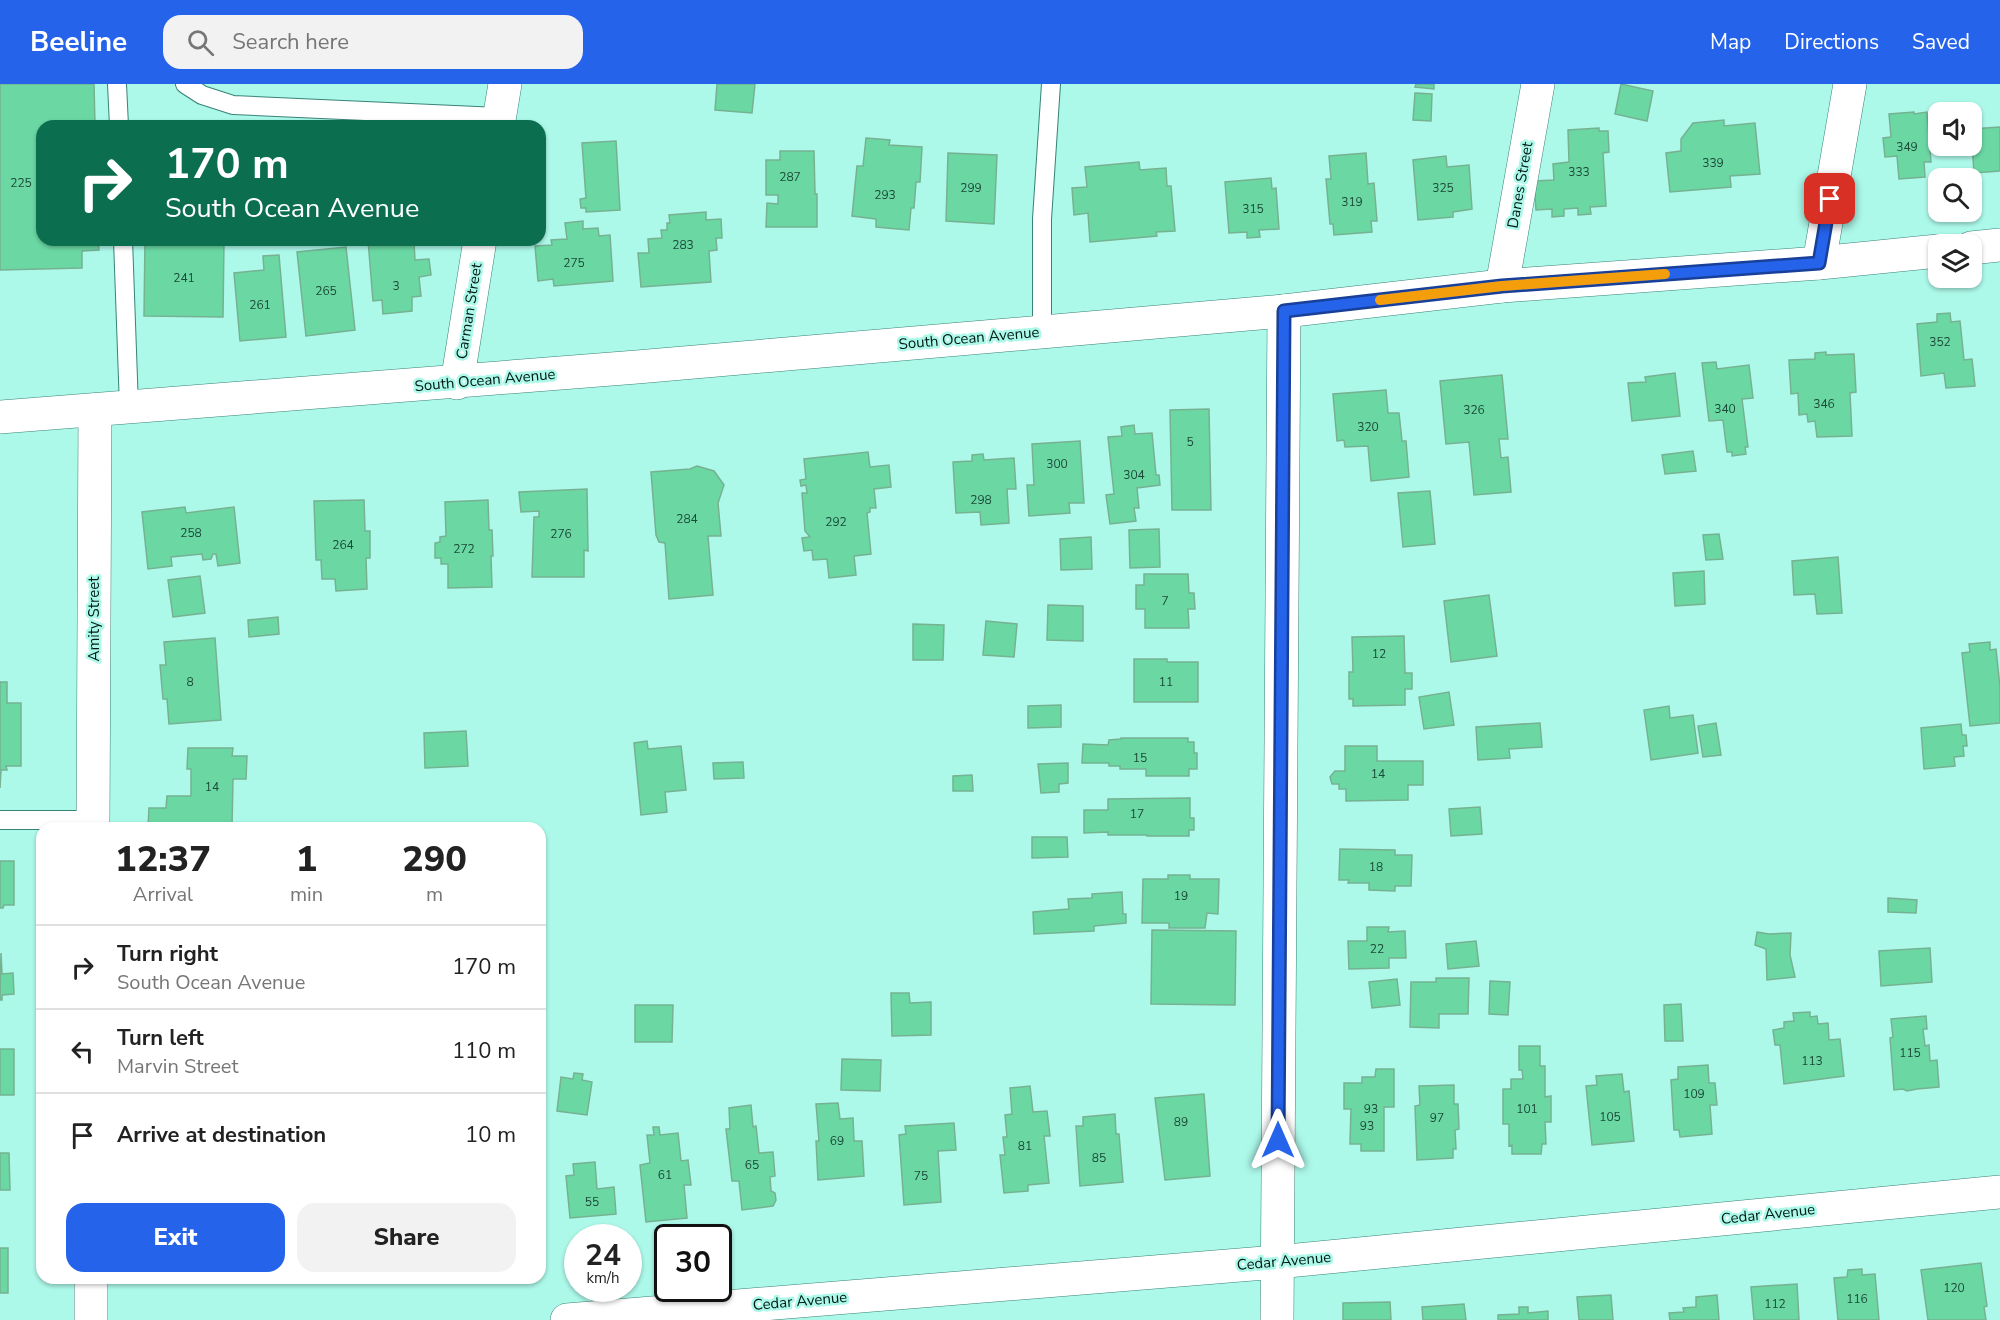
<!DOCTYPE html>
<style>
body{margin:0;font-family:"Nunito Sans",sans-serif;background:#f2f2f2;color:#222;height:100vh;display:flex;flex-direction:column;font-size:22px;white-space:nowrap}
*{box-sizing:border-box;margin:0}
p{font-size:20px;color:#767676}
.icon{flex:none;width:33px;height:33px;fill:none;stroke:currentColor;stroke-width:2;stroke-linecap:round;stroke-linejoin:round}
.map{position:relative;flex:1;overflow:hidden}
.drawer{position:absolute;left:36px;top:738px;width:510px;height:462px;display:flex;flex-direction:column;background:#fff;border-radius:18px;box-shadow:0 2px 4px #0004}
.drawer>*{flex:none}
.top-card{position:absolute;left:36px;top:36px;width:510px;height:126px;border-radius:18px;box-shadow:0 2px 4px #0004;background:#0b6e4f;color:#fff;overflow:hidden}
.controls{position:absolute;left:1928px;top:18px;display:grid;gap:12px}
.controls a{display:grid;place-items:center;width:54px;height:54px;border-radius:12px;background:#fff;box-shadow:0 2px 4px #0004;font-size:30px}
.speed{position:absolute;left:564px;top:1140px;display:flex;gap:12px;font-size:30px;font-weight:700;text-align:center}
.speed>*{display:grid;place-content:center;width:78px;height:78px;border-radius:50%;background:#fff;box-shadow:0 2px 4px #0004;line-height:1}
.speed small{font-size:15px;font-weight:400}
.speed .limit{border:3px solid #111;border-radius:9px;background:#fff;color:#111}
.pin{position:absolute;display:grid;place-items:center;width:51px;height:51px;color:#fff;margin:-26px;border-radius:12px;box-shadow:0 3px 9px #0006}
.me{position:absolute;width:66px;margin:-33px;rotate:0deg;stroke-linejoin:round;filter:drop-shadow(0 0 4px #0008)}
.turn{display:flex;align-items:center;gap:21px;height:126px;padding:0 30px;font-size:27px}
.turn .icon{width:78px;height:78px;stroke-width:2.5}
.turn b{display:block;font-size:42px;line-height:51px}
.eta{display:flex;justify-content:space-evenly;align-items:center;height:102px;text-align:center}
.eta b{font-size:36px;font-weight:800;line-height:42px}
.primary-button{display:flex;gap:12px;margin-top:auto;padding:12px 30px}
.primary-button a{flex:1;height:69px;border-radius:18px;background:#2563eb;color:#fff;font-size:24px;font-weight:800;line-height:69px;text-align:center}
.primary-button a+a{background:#f2f2f2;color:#222}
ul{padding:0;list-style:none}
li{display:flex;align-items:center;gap:18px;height:84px;padding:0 30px;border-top:2px solid #e0e0e0}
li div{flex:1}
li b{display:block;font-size:22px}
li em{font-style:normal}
header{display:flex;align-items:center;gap:36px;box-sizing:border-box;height:84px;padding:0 30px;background:#2563eb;color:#fff}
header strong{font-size:28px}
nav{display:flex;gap:33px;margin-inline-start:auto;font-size:21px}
.search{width:420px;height:54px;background:#f2f2f2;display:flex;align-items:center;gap:15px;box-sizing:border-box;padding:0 21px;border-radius:18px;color:#767676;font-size:22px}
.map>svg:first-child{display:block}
.building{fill:#6bd8a4;stroke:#76b192;stroke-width:1.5}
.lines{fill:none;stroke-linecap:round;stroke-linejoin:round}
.service-casing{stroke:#388377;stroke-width:20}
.minor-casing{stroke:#388377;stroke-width:34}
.tertiary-casing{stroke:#388377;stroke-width:34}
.service{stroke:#fff;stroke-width:18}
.minor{stroke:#fff;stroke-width:33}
.tertiary{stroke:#fff;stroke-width:33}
.route-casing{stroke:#184099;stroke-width:15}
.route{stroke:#2563eb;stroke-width:10}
.slow{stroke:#f59e0b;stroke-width:10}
.labels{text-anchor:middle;stroke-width:5;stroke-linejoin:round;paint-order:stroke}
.number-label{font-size:12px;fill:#1b4938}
.street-label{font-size:15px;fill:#001914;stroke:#acf8e9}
</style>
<header>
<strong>Beeline</strong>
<div class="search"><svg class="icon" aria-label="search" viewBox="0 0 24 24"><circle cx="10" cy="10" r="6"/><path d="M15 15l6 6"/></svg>Search here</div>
<nav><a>Map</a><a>Directions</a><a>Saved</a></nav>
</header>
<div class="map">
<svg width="2000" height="1236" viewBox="0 0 2000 1236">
<rect width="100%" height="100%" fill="#acf8e9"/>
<path class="building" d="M0 0H94L95 42H42V156H98L99 166 82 167V184L0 186Z
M717 0H755L752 29 715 26Z
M1416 0H1434V5L1415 3Z
M1621 0 1653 7 1647 37 1615 30Z
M1415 9 1432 10 1431 37 1413 36Z
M1914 28V30L1927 28 1931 78H1924L1925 93 1899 95 1897 72 1885 73 1883 54 1891 53 1889 30Z
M1724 36V42L1755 39 1760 90 1730 92 1731 103 1670 108 1666 69 1681 67V55L1693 39Z
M2000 43V87L1974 89 1971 45Z
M1599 44V47H1608L1609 68 1603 69 1606 122 1590 123 1591 130 1578 131V124L1564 125V132L1552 133V125L1536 126 1534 97 1554 96 1553 80 1569 78 1568 46Z
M866 54 890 56 889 61 922 63 920 98H916L914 124H911L909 146 876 143V135L852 132 857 82H863Z
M616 57 620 126 586 128V124H581L580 115 586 114 582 59Z
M780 67H814L815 110H817V143H766L767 119 778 120V111H766V76H780Z
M948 69 997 71 994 140 946 137Z
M1366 69 1368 100 1374 99 1377 137H1371L1372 148 1334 151 1333 140H1330L1326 95H1331L1329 72Z
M1446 72 1447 83 1469 81 1472 125 1453 128V133L1418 136 1413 76Z
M1139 78 1140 86 1166 84 1167 102H1171L1175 147 1156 148 1157 152 1090 158 1088 129 1074 131 1072 104 1087 103 1085 83Z
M1271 94 1272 105 1276 104 1279 145 1259 146 1260 153 1247 154V148L1229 149 1225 98Z
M706 128V136L721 135 722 154H716L717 166 709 167 711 198 641 203 638 169H649L648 155 662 154 661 146H667V139H670L669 131Z
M583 137V145L598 144 599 152 610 151 613 197 554 202 553 195 538 197 535 162 552 161 551 156 567 155 565 139Z
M145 156H224L223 233 144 232Z
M368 156H394V160L414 158 415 176 429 175 431 191 419 193 421 212 412 213V227L383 230 382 216 373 217Z
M346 163 355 246 306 252 297 168Z
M279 171 286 253 240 257 234 189 264 186 263 172Z
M1950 229 1951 238 1960 237 1964 276 1972 275 1975 302 1946 304 1944 289 1921 292 1917 240 1937 238V230Z
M1826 268V271L1854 270 1856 308 1850 309 1852 352 1817 353 1815 337 1808 338 1807 330 1799 331 1798 309 1791 310 1789 276 1815 275V269Z
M1716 278 1717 285 1749 281 1753 314 1742 315 1748 363H1745L1746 370 1732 372V368H1727L1723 336 1709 337 1702 279Z
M1675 289 1680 332 1632 337 1628 299 1646 298 1645 293Z
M1502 291 1508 355H1499L1501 374 1508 373 1511 408 1474 411 1469 358 1446 360 1440 297Z
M1386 306 1388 329H1399L1402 357H1406L1409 393 1371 397 1368 362 1345 363 1344 356 1337 357 1333 310Z
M1209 325 1211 426H1172L1170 326Z
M1134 341 1135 350 1152 349 1156 391H1159L1160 401 1137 404 1139 424H1134L1136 437 1110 440 1106 411 1114 410 1108 353 1122 352 1121 343Z
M1080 357 1084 419H1069L1070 429 1029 432 1027 401H1034L1032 360Z
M1693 367 1696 387 1665 390 1662 371Z
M868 368 870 383 889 381 891 403 874 405 876 424H870V428L867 429 871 470 854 472 856 491 829 494 827 475 813 476 812 466 804 467 802 454 810 453 805 447 802 409H807L806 401 801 402 800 396 806 395 804 375Z
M983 370 984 376 1014 374 1016 405H1007L1009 439 981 441 980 428 956 429 953 378 972 377V371Z
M697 382 714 387 724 401 718 419 721 452H708L713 511 669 515 665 459 659 458 656 451 651 388 690 385Z
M587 405 588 467 584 466V493H532L534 433H539V427L521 428 519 408Z
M1430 407 1435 460 1403 463 1398 409Z
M364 416 365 447H370V474H366L367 505 336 507 335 495H322L321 476H316L314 417Z
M488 416 489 446H492L493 472H491L492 503 448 504V480H441V474H435V459L440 458V453L446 452 445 418Z
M185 423 186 429 234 423 240 479 218 482 216 470H213L211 475 203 476 202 470 171 473 172 482 148 485 142 428Z
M1159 445 1160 483 1130 484 1129 446Z
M1719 450 1723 475 1706 476 1703 451Z
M1091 453 1092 485 1061 486 1060 455Z
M1838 473 1842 529 1817 530 1815 510 1794 511 1792 477Z
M1704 487 1705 520 1675 522 1673 489Z
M1144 490H1188L1189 509H1194L1195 525H1188L1189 544H1145V525H1136V501H1144Z
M200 492 205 529 173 533 168 496Z
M1489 511 1497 572 1451 578 1444 517Z
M1048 521 1083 522V557L1047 556Z
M278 533 279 550 249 553 248 536Z
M986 537 1017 540 1014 573 983 571Z
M913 540 944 541 943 576H913Z
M1404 552 1405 589H1412V605H1405V621L1353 622V615H1349V588H1353L1352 553Z
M215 554 221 636 169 640 167 615H163L160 581H166L164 558Z
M1990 558V566L1996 565 2000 603V639L1970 642 1962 569 1970 568 1969 560Z
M1134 575H1167V578H1198V618H1134Z
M0 598H7V619H21V682H6L7 686H1L0 704Z
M1449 608 1454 641 1424 645 1419 613Z
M1061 621V643L1028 644V622Z
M1669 622 1670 634 1693 631 1698 669 1651 676 1644 626Z
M1540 639 1542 663 1509 665 1510 674 1478 676 1476 643Z
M1716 639 1721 671 1703 673 1698 642Z
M1961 640 1962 651H1966L1967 662H1963L1964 672 1954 673 1955 682 1924 685 1921 644Z
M466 647 468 682 425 684 424 649Z
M1121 654H1188V658H1194V669H1197V685H1189V692H1146V685H1120V682H1109V679H1082L1083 660 1108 661 1109 656 1121 655Z
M647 657 648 665 681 662 686 706 665 708 667 728 641 731 634 659Z
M1345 662H1377V677H1423V701H1408V716L1346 717V705H1339V700H1332L1330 693 1335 687H1345Z
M188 664H233L232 672H247L246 695H233L232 742 217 741V744H148L149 724H166L167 712H191V685H187Z
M743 678 744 694 714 695 713 679Z
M1068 679V699L1059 700V708L1041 709 1038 680Z
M972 691 973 707H953V692Z
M1190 714V734H1194V746H1189V752H1147V751H1108V748L1084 749V726H1108V715Z
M1480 723 1482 750 1451 752 1449 725Z
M1032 753H1067L1068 773 1032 774Z
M1340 765 1395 766V771H1412L1411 802H1395V807L1369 806V799H1348L1349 796H1339Z
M0 777H14V821H4L3 824H0Z
M1168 791H1190V795H1219L1218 830 1207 829 1205 844H1169V839H1142L1143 795H1168Z
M1122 808 1123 830H1126V839L1094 842V847L1034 850 1033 828 1069 825 1068 815 1092 814V810Z
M1888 814 1917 816 1916 829 1888 828Z
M1367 843H1389L1388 848 1405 847 1406 874H1389V884L1349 885 1348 857H1367Z
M1152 846 1236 847 1235 921 1151 920Z
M1757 848 1769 850 1791 849 1790 871 1795 893 1767 896 1766 865 1755 861Z
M1476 857 1479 882 1448 885 1446 860Z
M1930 864 1932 898 1881 902 1879 867Z
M1 869 2 890 13 889 14 910 2 911V916H0Z
M1436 894H1469L1468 930H1439V944L1410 943 1411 898H1436Z
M1397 895 1400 921 1372 924 1369 898Z
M1490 897 1510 898 1508 931 1489 930Z
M891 909H909L910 919 931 918V951L892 952Z
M1681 920 1683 957H1665L1664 921Z
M635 921H673L672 958H635Z
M1810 928V933L1817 932 1818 940 1828 939 1829 956 1840 955 1844 992 1784 1000 1780 961H1775L1773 946 1784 944V938L1794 937 1793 929Z
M1926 932 1927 945H1923L1925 962 1929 961 1930 977 1937 976 1939 1003 1917 1005 1907 1007 1903 1005 1894 1006 1890 954 1893 953 1891 935Z
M1519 962H1540V982H1545V1013L1551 1012V1038H1545L1546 1060H1542L1541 1070H1512V1061L1509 1062V1040H1503V1005H1511V995H1523L1522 986H1519Z
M0 965H14V1011H0Z
M842 975 881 976 880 1007 841 1006Z
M1708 981 1709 999H1715L1717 1021H1710L1712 1050 1680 1053 1679 1046H1674L1671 996 1678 995V983Z
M1376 985H1394V1023H1384V1067H1361V1060H1350L1351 1025H1344V999H1362V993H1375Z
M574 989 583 990 582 996 592 998 587 1031 557 1027 561 993 573 995Z
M1622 990 1624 1008 1629 1007 1634 1057 1592 1061 1586 1002 1597 1001 1596 992Z
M1454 1001V1020H1458L1459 1045 1455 1046 1456 1065H1453V1074L1417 1076 1415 1022 1420 1021 1419 1002Z
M1030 1002 1033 1028 1047 1027 1050 1052H1044L1049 1099 1028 1101V1107L1004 1109 1000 1071H1005L1003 1053H1007L1005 1031 1012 1030 1010 1004Z
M1204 1010 1210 1092 1165 1096 1155 1014Z
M838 1019 840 1035 853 1034 854 1057H862L864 1092 818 1096 816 1057H819L816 1020Z
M751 1021 753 1043 756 1042 759 1069 773 1068 775 1092 770 1093 771 1107 775 1109 776 1116 773 1122 742 1126 739 1097H732L726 1045H730L729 1024Z
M1115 1030 1116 1050H1119L1123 1098 1080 1102 1076 1042H1083V1033Z
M954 1039 956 1066 938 1067 941 1118 904 1121 899 1051 906 1050 905 1042Z
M653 1043H659L660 1051 678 1049 681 1077 688 1076 691 1101H684L687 1134 646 1138 640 1081 650 1079 647 1051H654Z
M0 1069H9L10 1106H0Z
M595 1078 597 1105 614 1103 616 1130 570 1134 566 1092 574 1091 573 1080Z
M0 1164H8V1209H0Z
M1981 1179 1987 1222 1984 1223 1986 1236H1928L1921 1186Z
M1862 1185V1191L1875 1190 1879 1236H1838L1834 1194 1847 1193 1848 1186Z
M1797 1200 1799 1236H1754L1751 1203Z
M1611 1211 1613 1236H1579L1577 1213Z
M1717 1211 1719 1236H1670L1669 1229 1684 1228 1683 1224 1696 1223V1213Z
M1390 1218 1391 1236H1343V1219Z
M1464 1220 1466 1236H1423L1422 1223Z
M1519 1223H1528V1229L1548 1227V1236H1498V1231L1519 1230Z"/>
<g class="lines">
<g class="service-casing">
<path id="service" d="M117 0 119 42
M185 0 202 11 233 21 499 33
M123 156 129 323
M1042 248V135L1051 0
M0 736H93"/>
</g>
<g class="minor-casing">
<path id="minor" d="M498 42 505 0
M1819 179 1850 0
M1502 202 1538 0
M457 299 480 156
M93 744 95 326
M91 1236V1194
M1277 1236 1284 227"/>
</g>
<g class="tertiary-casing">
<path id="tertiary" d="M1971 164 2000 161
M0 333 637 283 1284 227 1502 202 1819 179 1938 167
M567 1236 1277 1178 2000 1108"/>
</g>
<use href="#service" class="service"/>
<use href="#minor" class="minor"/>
<use href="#tertiary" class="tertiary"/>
</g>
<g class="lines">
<g class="route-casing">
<path id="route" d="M1278 1056 1284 227 1502 202 1819 179 1830 115"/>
</g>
<use href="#route" class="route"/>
<path class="slow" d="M1380 216 1502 202 1665 190"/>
</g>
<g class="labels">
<g class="number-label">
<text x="1907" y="67">349</text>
<text x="1713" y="83">339</text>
<text x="1579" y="92">333</text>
<text x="790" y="97">287</text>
<text x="21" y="103">225</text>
<text x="971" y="108">299</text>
<text x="1443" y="108">325</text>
<text x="885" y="115">293</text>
<text x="1352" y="122">319</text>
<text x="1253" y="129">315</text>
<text x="683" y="165">283</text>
<text x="574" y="183">275</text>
<text x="184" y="198">241</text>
<text x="396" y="206">3</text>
<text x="326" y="211">265</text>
<text x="260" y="225">261</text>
<text x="1940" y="262">352</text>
<text x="1824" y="324">346</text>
<text x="1725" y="329">340</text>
<text x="1474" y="330">326</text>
<text x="1368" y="347">320</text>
<text x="1190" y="362">5</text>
<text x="1057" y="384">300</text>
<text x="1134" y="395">304</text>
<text x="981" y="420">298</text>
<text x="687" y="439">284</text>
<text x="836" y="442">292</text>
<text x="191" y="453">258</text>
<text x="561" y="454">276</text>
<text x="343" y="465">264</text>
<text x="464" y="469">272</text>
<text x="1165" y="521">7</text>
<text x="1379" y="574">12</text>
<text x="190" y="602">8</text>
<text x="1166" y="602">11</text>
<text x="1140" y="678">15</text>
<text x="1378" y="694">14</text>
<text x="212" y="707">14</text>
<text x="1137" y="734">17</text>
<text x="1376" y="787">18</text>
<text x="1181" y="816">19</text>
<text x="1377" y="869">22</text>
<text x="1910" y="973">115</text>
<text x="1812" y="981">113</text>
<text x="1694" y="1014">109</text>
<text x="1371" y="1029">93</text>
<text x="1527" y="1029">101</text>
<text x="1610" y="1037">105</text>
<text x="1437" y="1038">97</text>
<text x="1181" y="1042">89</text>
<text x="1367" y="1046">93</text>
<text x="837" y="1061">69</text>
<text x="1025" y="1066">81</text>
<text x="1099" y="1078">85</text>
<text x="752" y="1085">65</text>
<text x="665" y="1095">61</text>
<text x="921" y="1096">75</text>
<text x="592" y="1122">55</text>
<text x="1954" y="1208">120</text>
<text x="1857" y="1219">116</text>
<text x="1775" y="1224">112</text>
</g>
<g class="street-label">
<text transform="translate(1520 101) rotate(-80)" y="5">Danes Street</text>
<text transform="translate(469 227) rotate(-81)" y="5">Carman Street</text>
<text transform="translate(969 254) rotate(-5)" y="5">South Ocean Avenue</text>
<text transform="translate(485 296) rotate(-5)" y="5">South Ocean Avenue</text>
<text transform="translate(94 535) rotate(-90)" y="5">Amity Street</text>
<text transform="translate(1768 1130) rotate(-6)" y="5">Cedar Avenue</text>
<text transform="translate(1284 1177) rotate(-5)" y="5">Cedar Avenue</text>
<text transform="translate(800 1217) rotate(-5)" y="5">Cedar Avenue</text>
</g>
</g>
</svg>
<div class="controls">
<a><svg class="icon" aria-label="sound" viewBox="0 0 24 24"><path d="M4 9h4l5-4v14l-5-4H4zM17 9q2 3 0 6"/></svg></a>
<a><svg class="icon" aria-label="search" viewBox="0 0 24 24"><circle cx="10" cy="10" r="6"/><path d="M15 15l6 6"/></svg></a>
<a><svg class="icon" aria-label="layers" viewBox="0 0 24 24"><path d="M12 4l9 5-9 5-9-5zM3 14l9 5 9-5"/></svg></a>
</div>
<div class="speed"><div>24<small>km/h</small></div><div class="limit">30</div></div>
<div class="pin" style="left:1830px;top:115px;background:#d93025"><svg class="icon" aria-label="arrive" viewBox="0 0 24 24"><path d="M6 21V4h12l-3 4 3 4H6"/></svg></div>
<svg class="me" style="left:1278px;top:1056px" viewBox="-20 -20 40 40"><path d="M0-17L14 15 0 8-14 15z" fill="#2563eb" stroke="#fff" stroke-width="4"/></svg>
<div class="top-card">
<div class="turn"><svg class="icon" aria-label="right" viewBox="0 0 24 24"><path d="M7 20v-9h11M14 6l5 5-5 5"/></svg><div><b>170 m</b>South Ocean Avenue</div></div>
</div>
<section class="drawer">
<div class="eta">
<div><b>12:37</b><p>Arrival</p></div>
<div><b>1</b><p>min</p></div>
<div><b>290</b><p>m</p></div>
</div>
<ul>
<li><svg class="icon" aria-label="right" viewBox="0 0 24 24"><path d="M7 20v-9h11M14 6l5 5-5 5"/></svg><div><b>Turn right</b><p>South Ocean Avenue</p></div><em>170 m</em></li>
<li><svg class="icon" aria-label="left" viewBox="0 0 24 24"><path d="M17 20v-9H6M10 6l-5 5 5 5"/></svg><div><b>Turn left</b><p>Marvin Street</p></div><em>110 m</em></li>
<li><svg class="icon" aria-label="arrive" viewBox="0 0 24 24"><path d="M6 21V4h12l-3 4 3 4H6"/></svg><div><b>Arrive at destination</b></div><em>10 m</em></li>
</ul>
<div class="primary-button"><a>Exit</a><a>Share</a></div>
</section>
</div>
